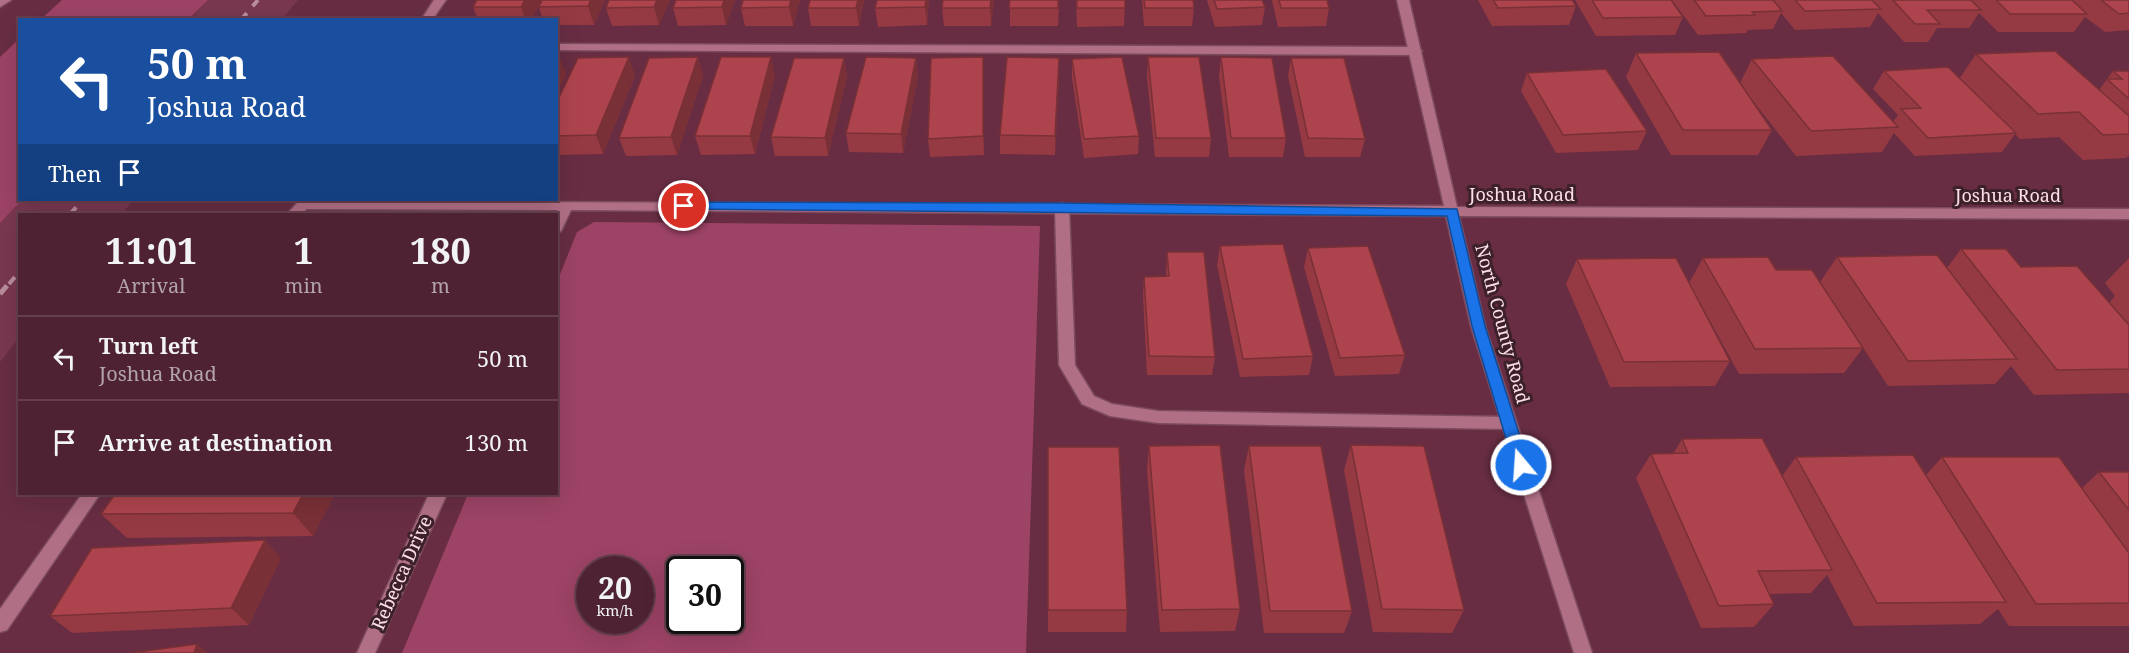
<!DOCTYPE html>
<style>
body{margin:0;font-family:"Noto Serif",serif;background:#582f3e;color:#f1f3f6;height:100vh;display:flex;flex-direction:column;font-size:22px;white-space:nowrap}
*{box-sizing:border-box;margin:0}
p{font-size:20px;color:#b3a4ac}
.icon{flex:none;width:33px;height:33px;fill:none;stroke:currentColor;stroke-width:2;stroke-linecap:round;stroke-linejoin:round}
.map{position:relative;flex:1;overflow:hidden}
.panel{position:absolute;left:18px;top:213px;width:540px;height:282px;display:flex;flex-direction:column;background:#4e2232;border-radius:0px;box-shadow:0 6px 24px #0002,0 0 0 2px #653f4d}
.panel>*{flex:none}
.guide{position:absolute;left:18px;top:18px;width:540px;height:183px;border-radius:0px;box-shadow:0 6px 24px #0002,0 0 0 2px #653f4d;background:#1a4fa0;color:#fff;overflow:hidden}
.speed{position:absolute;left:576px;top:556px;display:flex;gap:12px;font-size:30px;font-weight:700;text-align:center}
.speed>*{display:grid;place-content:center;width:78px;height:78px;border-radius:50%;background:#4e2232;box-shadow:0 6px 24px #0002,0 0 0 2px #653f4d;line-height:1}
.speed small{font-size:15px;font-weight:400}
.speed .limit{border:3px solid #111;border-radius:9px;background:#fff;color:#111}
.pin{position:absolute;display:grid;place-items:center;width:51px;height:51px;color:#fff;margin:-26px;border:3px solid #fff;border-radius:50%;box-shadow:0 2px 6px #0007}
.me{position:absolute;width:66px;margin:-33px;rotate:342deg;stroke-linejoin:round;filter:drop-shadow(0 0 4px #0008)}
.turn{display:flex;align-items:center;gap:21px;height:126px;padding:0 30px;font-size:27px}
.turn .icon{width:78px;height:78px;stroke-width:2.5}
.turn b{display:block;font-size:42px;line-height:51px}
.then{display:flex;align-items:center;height:57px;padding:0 30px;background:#0003;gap:12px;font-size:22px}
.eta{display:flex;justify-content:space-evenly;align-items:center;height:102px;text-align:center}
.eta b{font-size:36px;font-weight:700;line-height:42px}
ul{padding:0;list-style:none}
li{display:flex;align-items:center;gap:18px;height:84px;padding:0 30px;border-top:2px solid #653f4d}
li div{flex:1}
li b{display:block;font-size:22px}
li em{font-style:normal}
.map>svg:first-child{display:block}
.built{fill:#793850}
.green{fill:#9d4366;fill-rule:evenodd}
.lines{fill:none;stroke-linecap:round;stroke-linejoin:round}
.lane-casing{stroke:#7c4b5f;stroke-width:3}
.street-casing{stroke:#7c4b5f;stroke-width:3}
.lane{fill:#b16f85;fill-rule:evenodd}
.street{fill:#b16f85;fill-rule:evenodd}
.rail-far1{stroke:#b98d9c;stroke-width:4;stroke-dasharray:9 9;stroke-linecap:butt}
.rail{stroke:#b98d9c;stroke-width:5;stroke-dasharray:11 11;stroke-linecap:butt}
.wall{fill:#953a42}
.shaded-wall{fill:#793036}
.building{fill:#ad444d;stroke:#793036;stroke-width:1.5}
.route{fill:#1a73e8;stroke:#114b97;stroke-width:1.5}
.labels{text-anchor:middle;stroke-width:6;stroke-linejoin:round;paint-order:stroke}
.street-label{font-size:18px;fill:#fddfe8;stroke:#3c212a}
</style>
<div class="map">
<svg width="2129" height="653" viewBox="0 0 2129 653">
<rect width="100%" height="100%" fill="#682d43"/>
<path class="built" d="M208 0H298L282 19 190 20Z
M22 200H134L121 214H20L19 338 0 362V223Z"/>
<path class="green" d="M62 0H208L189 19H41Z
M19 39 20 200H22L0 223V57Z
M594 222 1040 226 1026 653H402L468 494H556L557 282 577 232ZM590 570H640V621H590ZM680 570H730V621H680Z"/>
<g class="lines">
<g class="lane-casing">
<path id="lane" d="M0 0H11L0 7Z
M556 44 1416 47 1422 51 1416 55 556 50Z
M303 201 310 205 302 214H287L298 202Z
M1062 203 1069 207 1075 365 1094 396 1112 404 1158 411 1508 417 1514 418 1516 423 1514 428 1508 429 1158 423 1110 416 1082 404 1059 365 1055 207Z
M82 494H100L7 630 0 632V609Z"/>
</g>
<g class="street-casing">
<path id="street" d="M434 0H446L432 20H421Z
M1397 0H1409L1457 207 2129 209V219L1459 216 1485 326 1592 653H1574L1471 326 1446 216 571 210 561 231 556 233V214L558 210 303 209 296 205 303 201 1444 206Z
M429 494H447L375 653H357Z"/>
</g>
<use href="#lane" class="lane"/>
<use href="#street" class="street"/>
<path class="rail-far1" d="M241 20 258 0
M70 214 83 200
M9 284 20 271"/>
<path class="rail" d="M0 294 10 282"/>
</g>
<path class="wall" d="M542 0H605L594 25H556V20H543L539 7Z
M542 0 531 20H478L473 7Z
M670 0 659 25 612 26 606 8Z
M676 0H735L726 25 678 26 673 8Z
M743 0H800L793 26H745L741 8Z
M810 0H864L859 26H811L808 8Z
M929 0 927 25 878 27 875 8Z
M994 0 991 26H944L942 8Z
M1010 0H1059L1058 26H1010Z
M1076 0H1125L1124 26 1077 27Z
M1142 0H1193L1194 8 1192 26H1144Z
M1207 0H1262L1265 7 1262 25 1215 27Z
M1272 0H1327L1329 8 1326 26 1278 27Z
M1478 0H1572L1576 6 1569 25 1492 26Z
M1575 0H1671L1683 17 1675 35 1596 36Z
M1672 0H2129V30L2105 32 2085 17 2074 32H1998L1979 13 1969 28H1937L1928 42H1904L1878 13 1870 27 1795 30 1781 13 1773 29 1748 30 1746 33 1698 35Z
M1636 53 1740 83 1752 59 1893 122 1898 115 1873 89 1884 71 1959 79 1976 54 2099 90 2113 71H2129V155L2126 158 2083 160 2059 137 2020 139 2015 134 2002 152 1915 156 1894 133 1882 152 1796 156 1750 97 1772 130 1758 155H1671L1626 77Z
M698 57 703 76 677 155 626 156 619 138Z
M1148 57 1211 138 1209 157H1155L1147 76Z
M1221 57 1286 138 1283 157H1229L1219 76Z
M844 58 847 76 828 156H775L771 137Z
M916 58 918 76 903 153 849 152 846 133Z
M1059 58V76L1055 155 1000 154V135Z
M1291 58 1365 139 1360 157H1305L1288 76Z
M1072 59 1139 136 1138 154 1084 158 1072 78Z
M1527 73 1647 131 1638 150 1556 153 1521 91Z
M775 75 755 154 701 155 695 136Z
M984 75V155L930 157 928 139Z
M635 76 603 154 556 155V104Z
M1220 246 1313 356 1309 375 1240 377 1217 265Z
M1308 248 1405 355 1399 374 1335 376 1304 267Z
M1961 249 2021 267 2109 303 2115 296 2105 283 2129 258V393L2034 395 2011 366 1995 384 1888 386 1820 282 1837 257 1947 268Z
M1167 252 1215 357 1212 375H1147L1143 295 1144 277 1166 276Z
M1703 258 1776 270 1863 348 1844 373 1739 374 1692 288 1730 361 1715 386 1610 387 1566 284 1577 259 1689 283Z
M1682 439 1782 476 1796 457 1926 475 1942 457 2082 488 2099 472H2129V626H2009L1998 609 1980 624 1854 626 1827 575 1811 593 1769 594 1774 604 1754 627 1701 628 1636 478 1651 454H1673Z
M1351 445 1464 610 1452 633 1373 632 1344 470Z
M1149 446 1240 609 1235 631 1160 632 1147 470Z
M1249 446 1352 611 1344 633H1264L1244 470Z
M115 494H335L313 536 127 538 101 514Z
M281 558 249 625 72 633 50 616Z
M1048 610H1127L1126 632H1048Z"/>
<path class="shaded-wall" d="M525 0H542L531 20H526L521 7Z
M591 0H605L594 25 588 6Z
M657 0H670L659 25 654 7Z
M724 0H735L726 25 722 7Z
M791 0H800L793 26 789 7Z
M858 0H864L859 26 856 8Z
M926 0H929L927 25 925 7Z
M991 0H994L991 26 990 8Z
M559 56 566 75 556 95V62Z
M629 57 635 76 603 154 596 135Z
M698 57 703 76 677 155 671 137Z
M771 57 775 75 755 154 750 136Z
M983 57 984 75V155L983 136Z
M844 58 847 76 828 156 825 138Z
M916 58 918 76 903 153 901 134Z
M1059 58V76L1055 155V136Z
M303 494H335L313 536 293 513Z
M265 540 281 558 249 625 231 608Z
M197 644 208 653H194Z"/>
<path class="building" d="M477 0H525L521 7H473Z
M542 0H591L588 6 539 7Z
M609 0H657L654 7 606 8Z
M676 0H724L722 7 673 8Z
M743 0H791L789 7 741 8Z
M810 0H858L856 8H808Z
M877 0H926L925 7 875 8Z
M943 0H991L990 8H942Z
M1010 0H1058V8H1009Z
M1077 0H1125V8H1077Z
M1144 0H1193L1194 8H1145Z
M1214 0H1262L1265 7 1217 9Z
M1279 0H1327L1329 8H1281Z
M1493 0H1572L1576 6 1498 8Z
M1592 0H1671L1683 17 1603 18Z
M1694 0H1773L1782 11 1752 12 1755 15 1706 16Z
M1795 0H1872L1881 9 1805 11Z
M1893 0H1971L1981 10H1927L1940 24H1915Z
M1996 0H2072L2087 14H2010Z
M2101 0H2129V13L2119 14Z
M2055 51 2129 116V134L2103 135 2079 112 2038 114 1976 54Z
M1719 52 1772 130H1683L1636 53Z
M1833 56 1898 127 1811 131 1752 59Z
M629 57 596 135 556 136V104L578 58Z
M698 57 671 137 619 138 649 58Z
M721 57H771L750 136H695Z
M866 57 916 58 901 134 846 133Z
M983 57V136L928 139 931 58Z
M1007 57 1059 58 1055 136 1000 135Z
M1122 57 1139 136 1084 139 1072 59Z
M1148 57H1199L1211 138H1156Z
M1221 57 1272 58 1286 138H1231Z
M794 58H844L825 138 771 137Z
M1291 58H1344L1365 139 1308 138Z
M1948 67 2016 133 1928 138 1901 109 1921 108 1884 71Z
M1606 69 1647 131 1563 135 1527 73Z
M2113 71H2129V99L2107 79H2122Z
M1283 244 1313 356 1243 359 1220 246Z
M1368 246 1405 355 1340 358 1308 248Z
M1961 249H2006L2021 267 2077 266 2129 325V369L2057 370Z
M1167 252H1204L1215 357 1149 356 1144 277 1169 276Z
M1937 255 2017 359 1908 361 1837 257Z
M1768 257 1776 270H1812L1863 348 1755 349 1703 258Z
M1676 258 1730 361 1624 362 1577 259Z
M1762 438 1832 570 1758 571 1774 604 1719 606 1651 454 1688 453 1682 439Z
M1220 445 1240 609 1162 610 1149 446Z
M1351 445 1424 446 1464 610 1382 609Z
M1249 446H1321L1352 611H1270Z
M1048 447H1119L1127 610H1048Z
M1913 455 2006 602 1877 603 1796 457Z
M1942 457H2059L2129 553V603L2036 604Z
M2099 472H2129V510Z
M115 494H303L293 513 101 514Z
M265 540 231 608 50 616 92 548Z
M197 644 194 653H131Z"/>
<path class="route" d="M684 202 1062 203 1457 209 1485 326 1529 465 1527 469 1521 471 1516 469 1514 465 1472 326 1447 216 680 209 678 206 680 203Z"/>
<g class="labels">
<g class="street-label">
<text x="1522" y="201">Joshua Road</text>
<text x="2008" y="202">Joshua Road</text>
<text transform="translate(1502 324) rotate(75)" y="6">North County Road</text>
<text transform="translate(402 573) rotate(-66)" y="6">Rebecca Drive</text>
</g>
</g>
</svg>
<div class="speed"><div>20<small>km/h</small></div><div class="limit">30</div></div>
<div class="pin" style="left:684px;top:206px;background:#d93025"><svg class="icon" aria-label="arrive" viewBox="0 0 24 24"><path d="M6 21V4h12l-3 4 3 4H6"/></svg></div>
<svg class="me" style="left:1521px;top:465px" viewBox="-20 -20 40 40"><circle r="17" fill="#1a73e8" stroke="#fff" stroke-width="3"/><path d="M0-11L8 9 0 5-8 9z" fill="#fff"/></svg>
<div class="guide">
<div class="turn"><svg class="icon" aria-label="left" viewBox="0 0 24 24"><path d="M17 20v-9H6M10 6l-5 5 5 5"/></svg><div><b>50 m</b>Joshua Road</div></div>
<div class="then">Then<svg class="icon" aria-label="arrive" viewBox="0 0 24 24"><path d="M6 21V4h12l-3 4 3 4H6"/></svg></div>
</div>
<section class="panel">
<div class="eta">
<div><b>11:01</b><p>Arrival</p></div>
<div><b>1</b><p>min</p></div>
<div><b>180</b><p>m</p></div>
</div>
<ul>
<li><svg class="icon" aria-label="left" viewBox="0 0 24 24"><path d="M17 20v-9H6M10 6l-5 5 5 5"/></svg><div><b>Turn left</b><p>Joshua Road</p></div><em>50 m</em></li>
<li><svg class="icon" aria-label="arrive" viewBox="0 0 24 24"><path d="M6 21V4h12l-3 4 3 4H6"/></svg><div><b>Arrive at destination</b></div><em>130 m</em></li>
</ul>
</section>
</div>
